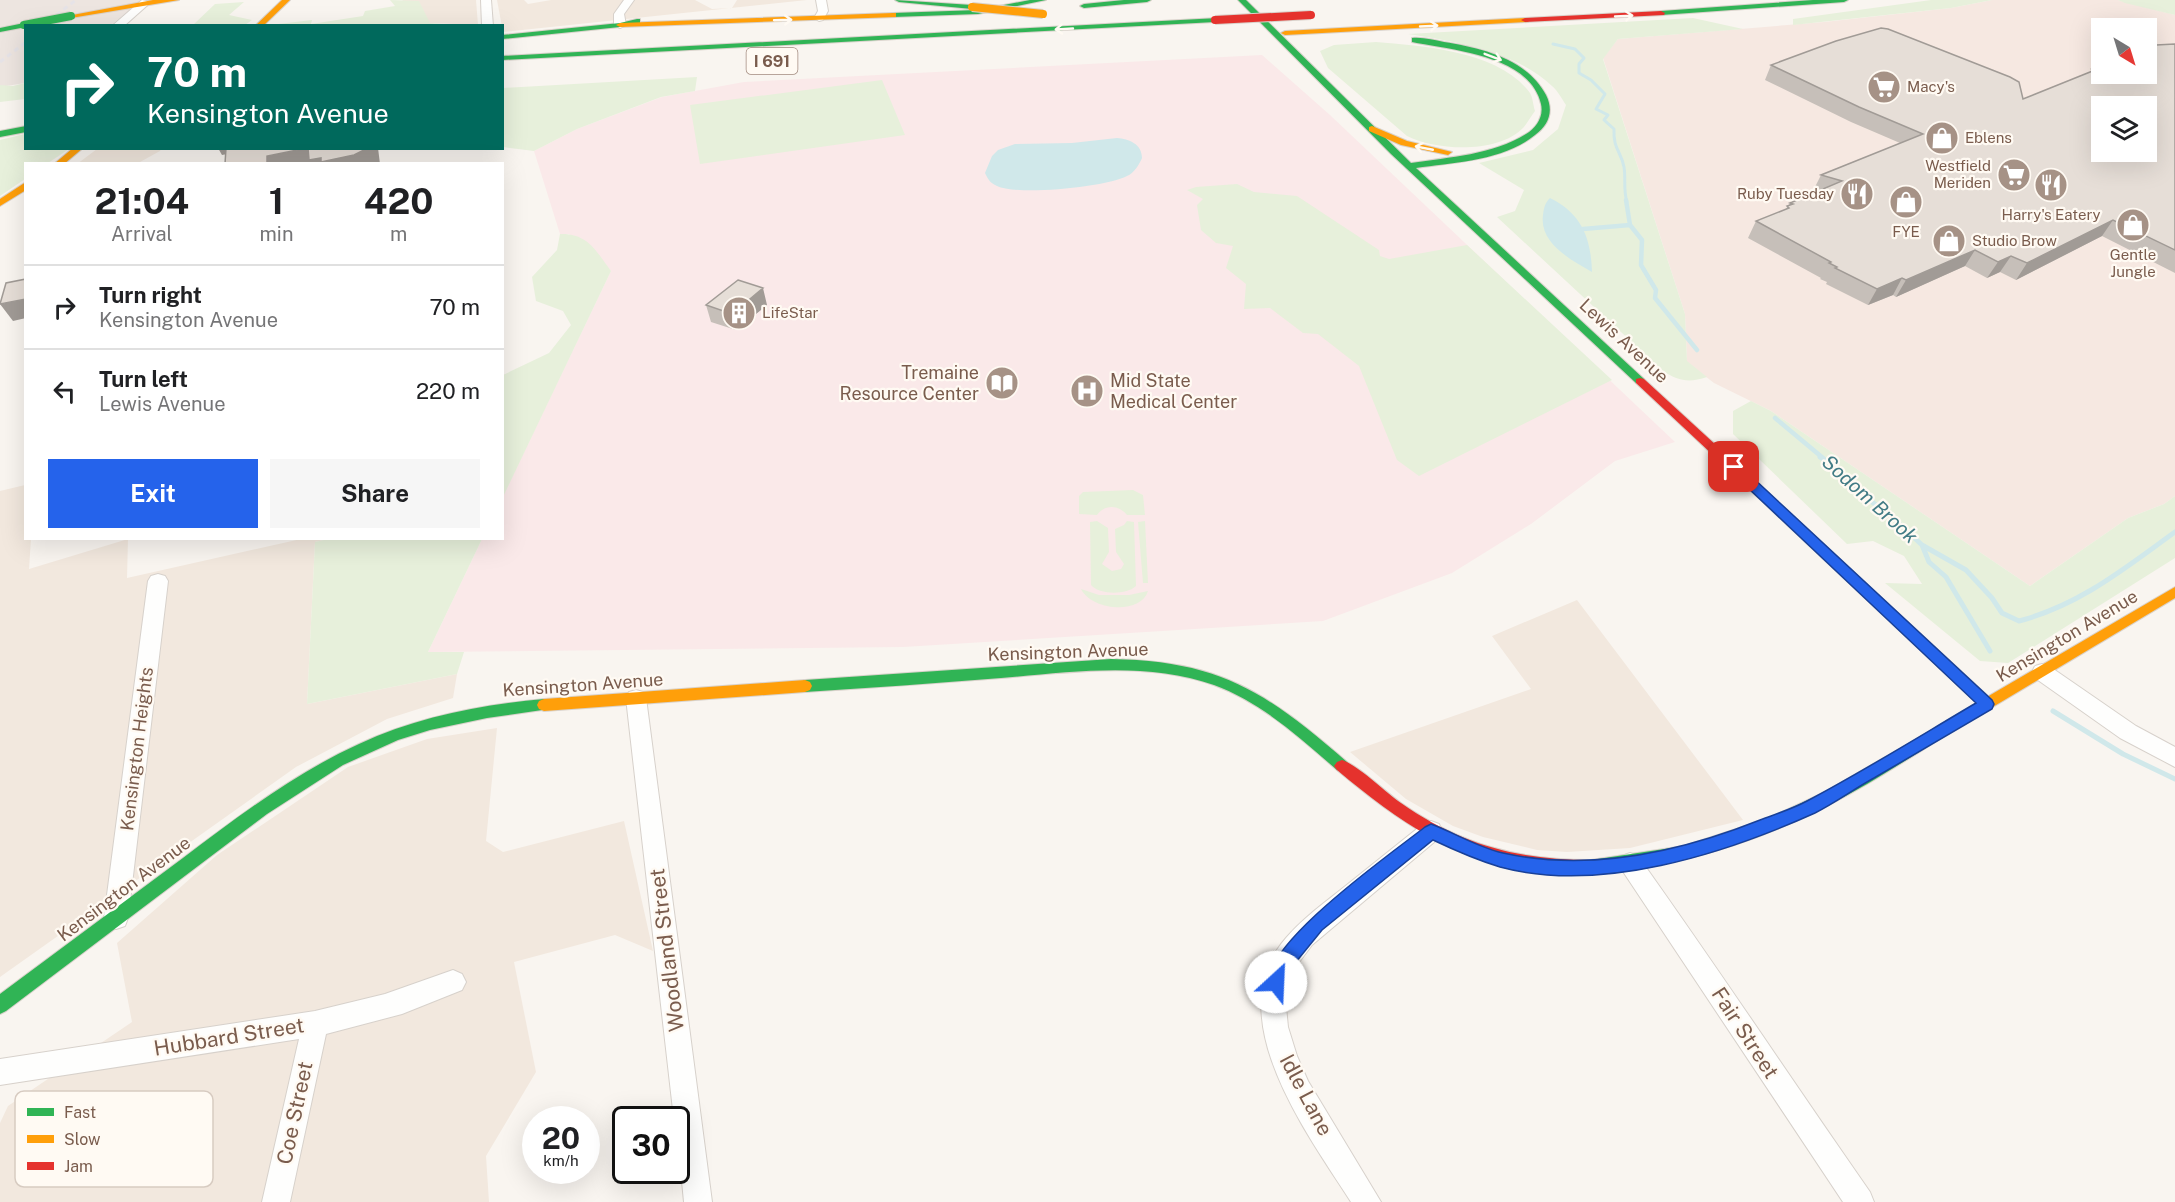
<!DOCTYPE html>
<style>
body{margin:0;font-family:"Public Sans",sans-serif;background:#f6f6f6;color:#202124;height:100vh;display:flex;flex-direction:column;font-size:22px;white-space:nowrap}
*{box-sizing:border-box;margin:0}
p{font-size:20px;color:#757577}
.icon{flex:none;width:33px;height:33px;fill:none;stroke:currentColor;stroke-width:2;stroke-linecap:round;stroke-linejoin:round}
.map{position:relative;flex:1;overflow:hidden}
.panel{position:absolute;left:24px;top:162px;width:480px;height:378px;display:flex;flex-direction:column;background:#fff;border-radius:0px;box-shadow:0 6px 24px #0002}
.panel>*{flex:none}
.banner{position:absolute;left:24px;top:24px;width:480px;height:126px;border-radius:0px;box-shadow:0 6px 24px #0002;background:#00695c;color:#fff;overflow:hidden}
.needle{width:39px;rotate:142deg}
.fabs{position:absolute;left:2091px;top:18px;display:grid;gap:12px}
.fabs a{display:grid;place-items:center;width:66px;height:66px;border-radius:0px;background:#fff;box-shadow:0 6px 24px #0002;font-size:30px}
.speed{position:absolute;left:522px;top:1106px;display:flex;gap:12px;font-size:30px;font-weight:700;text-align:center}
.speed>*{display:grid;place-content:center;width:78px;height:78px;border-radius:50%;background:#fff;box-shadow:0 6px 24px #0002;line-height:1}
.speed small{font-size:15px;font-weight:400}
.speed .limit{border:3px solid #111;border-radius:9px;background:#fff;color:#111}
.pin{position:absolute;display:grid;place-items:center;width:51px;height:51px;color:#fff;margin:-26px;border-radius:12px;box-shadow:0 3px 9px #0006}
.me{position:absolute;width:66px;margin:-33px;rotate:25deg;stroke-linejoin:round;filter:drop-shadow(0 0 4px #0008)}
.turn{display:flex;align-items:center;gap:21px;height:126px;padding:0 24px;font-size:27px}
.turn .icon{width:78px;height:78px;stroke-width:2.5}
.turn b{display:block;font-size:42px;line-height:51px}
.eta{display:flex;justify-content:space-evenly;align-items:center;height:102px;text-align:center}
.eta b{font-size:36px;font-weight:700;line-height:42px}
.button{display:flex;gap:12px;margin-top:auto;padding:12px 24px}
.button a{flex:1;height:69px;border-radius:0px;background:#2563eb;color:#fff;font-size:24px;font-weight:700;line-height:69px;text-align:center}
.button a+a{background:#f6f6f6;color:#202124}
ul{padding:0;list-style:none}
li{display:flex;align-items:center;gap:18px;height:84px;padding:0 24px;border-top:2px solid #e0e0e0}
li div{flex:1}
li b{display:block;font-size:22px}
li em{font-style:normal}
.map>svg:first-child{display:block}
.residential{fill:#f2e8de}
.commercial{fill:#f6e8e1;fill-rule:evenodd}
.industrial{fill:#ede5e0}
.medical{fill:#fae9e9}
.green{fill:#e7f0db}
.water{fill:#d0e8ea}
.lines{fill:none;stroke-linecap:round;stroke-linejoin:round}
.stream-far2{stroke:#d0e8ea;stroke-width:3}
.stream-far1{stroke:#d0e8ea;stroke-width:4.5}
.stream{stroke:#d0e8ea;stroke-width:5}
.street-casing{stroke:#d7d1cb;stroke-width:2}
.fast-casing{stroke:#d9d2cb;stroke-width:2}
.slow-casing{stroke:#d9d2cb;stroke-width:2}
.jam-casing{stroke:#d9d2cb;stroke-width:2}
.street{fill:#fefefd;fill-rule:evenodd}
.fast{fill:#30b455;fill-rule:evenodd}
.slow{fill:#ff9f0a;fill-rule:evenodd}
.jam{fill:#e5322d;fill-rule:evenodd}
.rail{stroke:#e6e3e7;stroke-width:3;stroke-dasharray:5 4;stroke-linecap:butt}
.fast-bridge-casing{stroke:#d9d2cb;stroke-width:10;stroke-linecap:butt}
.slow-bridge-casing{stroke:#d9d2cb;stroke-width:10;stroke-linecap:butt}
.jam-bridge-casing{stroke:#d9d2cb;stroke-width:10;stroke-linecap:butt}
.fast-bridge{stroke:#30b455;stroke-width:8}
.slow-bridge{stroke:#ff9f0a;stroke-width:8}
.jam-bridge{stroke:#e5322d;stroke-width:8}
.wall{fill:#c6bfb9}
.shaded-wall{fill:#a19b96}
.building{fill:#e6ded7;stroke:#a19b96;stroke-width:1.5;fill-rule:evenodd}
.oneway{stroke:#fffaf3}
.route{fill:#2563eb;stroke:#184099;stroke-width:1.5}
.labels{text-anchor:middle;stroke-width:4.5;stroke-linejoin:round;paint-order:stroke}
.far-poi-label{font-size:15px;fill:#7a5c4d;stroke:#fffaf3;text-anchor:start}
.shield{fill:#fffaf3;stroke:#a28b7f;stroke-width:1.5}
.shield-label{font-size:16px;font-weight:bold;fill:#7a5c4d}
.street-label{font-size:18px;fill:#7a5c4d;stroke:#fffaf3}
.poi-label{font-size:18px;fill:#7a5c4d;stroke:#fffaf3;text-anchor:end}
.water-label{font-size:20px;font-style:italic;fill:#437c86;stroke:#fffaf3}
.near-street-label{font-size:21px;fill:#7a5c4d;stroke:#fffaf3}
.key{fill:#fffaf3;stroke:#d7cbc1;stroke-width:1.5}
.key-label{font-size:16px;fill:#7a5c4d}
</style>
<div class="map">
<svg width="2175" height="1202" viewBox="0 0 2175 1202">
<rect width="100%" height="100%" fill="#f9f5f0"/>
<path class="residential" d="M402 0H476L478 25 430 23Z
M497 0H524L528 4 551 0H695L712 9 732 8 737 0H807L503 32Z
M97 149H161L160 151 140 162 77 164Z
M25 485 26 538 31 539 29 569 128 539 127 578 301 539H328L315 542 307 704 457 674 453 698 387 719 296 767 0 977V491Z
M1577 600 1743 820 1630 848 1567 852 1537 850 1483 837 1453 826 1406 799 1350 752 1531 689 1492 636Z
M497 728 486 841 503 852 624 821 653 951 615 935 514 962 536 1072 486 1156 489 1202H0V1123L8 1106 132 1022 117 943 217 855 348 767 427 739Z"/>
<path class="commercial" d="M1992 0H2118L2175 15V496L2164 504 2128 518 2030 586 1771 411 1714 383 1687 362 1685 314 1603 58 1618 39 1824 22 1951 8ZM2102 28H2146V74H2102ZM2102 106H2146V152H2102Z"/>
<path class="industrial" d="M0 0H158L132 8 111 25 26 26 25 83 0 87Z"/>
<path class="medical" d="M1262 55 1330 115 1675 442 1615 461 1531 524 1452 573 1323 621 903 647 428 652 482 539 502 538 503 496 611 271 569 234H560L534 151 577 129 662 97 744 82Z"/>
<path class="green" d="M390 0 419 1 430 23 457 25H270L312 20 311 24 363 16 365 11 395 6Z
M1931 0H1992L1951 8 1793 25V19Z
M2118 0H2175V15L2125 3Z
M244 2 229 15 252 20 245 25H193L215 4Z
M1693 18 1743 29 1618 39 1603 59 1685 314 1687 361 1707 377C1689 383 1678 381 1663 371L1497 217 1515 211 1524 190 1479 163 1533 150 1558 129 1566 105C1562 99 1558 91 1552 86 1517 52 1454 41 1408 34Z
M1376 42C1423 46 1500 51 1530 93 1533 98 1533 105 1535 111 1531 116 1528 122 1524 127 1499 154 1437 151 1407 136L1328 68 1320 51 1334 45Z
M697 77 695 91 661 97 577 129 534 151 503 147V88Z
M882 80 905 135 700 164 690 105Z
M25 83V99L0 102V85L13 86Z
M25 134 26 148 69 149 48 163 26 164 25 179 0 196V140Z
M1237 184 1254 192 1297 196 1379 250 1380 256 1389 259 1467 245 1612 380 1419 476 1397 460 1359 366 1318 334 1303 333 1270 308 1244 309 1246 284 1226 268 1233 246 1216 243 1201 230 1197 205 1203 199 1187 190 1196 187Z
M560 234C588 233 596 251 611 271L503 497V375L549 353 571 325 563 311 536 301 532 277 557 250Z
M1751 401 1771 411 2030 586 2128 518 2164 504 2175 496V558L2008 663 1980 661 1885 583 1922 584 1904 556 1873 541 1847 544 1733 434V411Z
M1133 490 1143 495 1145 515H1127C1119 505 1105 504 1097 515L1079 514V496L1083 492Z
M1097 521 1108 528 1109 552 1102 564 1112 571 1121 569 1124 564 1116 552 1115 529 1124 525 1127 521 1134 522 1136 586C1127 595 1099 595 1091 585L1090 522Z
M1145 521 1148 583H1143L1138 522Z
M328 539H482L428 652H464L457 674 307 704 315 542Z
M1081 589 1099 595H1129L1148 591C1141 615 1092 611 1081 589Z"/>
<path class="water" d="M1117 138C1129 139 1142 144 1142 158 1139 165 1134 173 1127 176 1106 187 1018 196 997 186 990 183 988 179 985 173L992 156 998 150 1015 144 1072 143Z
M1550 198C1582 214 1591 238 1592 272 1571 260 1539 243 1543 215 1544 207 1545 203 1550 198Z"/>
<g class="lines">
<path class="stream-far2" d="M1553 44 1575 49 1584 58 1579 64V73L1591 80 1605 94 1596 109 1608 115 1604 120 1614 129C1613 149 1621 151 1624 167 1626 179 1623 190 1627 202"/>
<path class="stream-far1" d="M1626 200 1630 225 1642 240 1641 265 1656 290 1655 298 1697 350
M1583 229 1630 225
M1775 418 1823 458"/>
<path class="stream" d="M1820 457 1837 467 1853 488 1891 516 1922 545 1929 562 1946 577 1990 651
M1922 545 1966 570 1992 598 2002 613 2019 621C2080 605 2125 568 2175 532
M2053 711 2123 754 2175 779"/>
<g class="street-casing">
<path id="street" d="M142 0 151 2 124 26H112Z
M481 0H491L493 26H482Z
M624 0H634L624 14 626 25 620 28 614 25V14Z
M816 0H826L828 11 823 20 819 21 814 18 818 11Z
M158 574 165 576 168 581 128 918 125 926 116 929 107 926 104 918 148 581 151 576Z
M2042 664 2049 666 2136 726 2175 747V767L2120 738 2035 678 2032 672 2035 666Z
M636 690 643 692 646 698 712 1202H684L676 1119H674L626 698 629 692Z
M1431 821 1439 824 1442 831 1439 838 1312 945 1291 973 1285 997 1288 1027 1297 1056 1308 1081 1381 1202H1351C1307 1133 1218 1016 1286 938 1304 917 1327 901 1348 884 1373 864 1398 844 1423 824Z
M1630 853 1638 856C1717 967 1792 1080 1870 1192L1874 1202H1843L1622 870 1618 863 1622 856Z
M453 970 462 974 466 982 462 990 402 1014 326 1034 290 1202H262L299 1039 0 1085V1059L315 1011 385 994Z"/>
</g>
<g class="fast-casing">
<path id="fast" d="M895 0 972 5 976 7 972 9 899 2Z
M1030 0H1046L978 14 893 17 889 15 893 13 978 10Z
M1124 0H1151L1147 2 1084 8 1080 6 1084 4Z
M1238 0H1246L1411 163C1450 157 1492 155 1526 134 1536 128 1544 117 1541 104 1530 55 1451 50 1412 42V38C1423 37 1434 40 1444 42 1482 48 1527 59 1546 95 1554 111 1549 125 1535 135 1503 161 1455 162 1416 168L1644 379V383H1636L1391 154Z
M1813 0H1848L1844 2 1661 15 1657 13 1661 11Z
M1218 18 1219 20 1215 22 502 60V56Z
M637 19H640V23L620 27 502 39V35L620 23Z
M24 23 28 25 26 27 0 32V28Z
M26 126V132L0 137V131Z
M1749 478 1753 479 1992 700 1994 704 1992 708 1987 710 1982 708 1745 485 1743 482 1745 479Z
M1111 659C1221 661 1266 692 1347 762L1350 766 1347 770 1342 772 1337 770C1300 738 1261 702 1214 685 1146 661 1071 672 1001 678 936 683 870 688 805 692L800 690 798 686 800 682 805 680Z
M544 699 549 701 551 705 549 709 487 718 430 730 398 740 343 765 267 814 6 1011 0 1014V994C61 949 122 903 183 858 239 816 295 773 359 744 417 717 480 705 544 699Z
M1951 719 1956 721 1958 725 1956 729C1907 759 1859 792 1806 816 1738 849 1666 867 1591 874L1585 872 1583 867 1585 862 1591 860 1684 846 1767 819 1825 792Z"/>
</g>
<g class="slow-casing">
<path id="slow" d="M153 0H179L71 18 67 16Z
M282 0H290L263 26H255Z
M893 13H896V17L620 27 616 25 620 23Z
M1525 18 1529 20 1528 22 1285 35 1281 33 1285 31Z
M1372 126 1407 141 1452 152 1448 155 1401 145 1369 131V127Z
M73 148H83L64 164H54Z
M26 182V190L0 206V199Z
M2175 587V598L1956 729 1951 731 1946 729 1944 725 1946 721Z
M805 680 810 682 812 686 810 690 805 692 544 711 539 709 537 705 539 701 544 699Z"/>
</g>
<g class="jam-casing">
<path id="jam" d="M1661 11 1665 13 1664 15 1525 22 1521 20 1525 18Z
M1640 378 1644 379 1753 479 1755 482 1753 485H1745L1636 383V379Z
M1342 760C1358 765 1385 792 1401 803 1461 845 1519 860 1591 860L1597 862 1599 867 1597 872 1591 874C1481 875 1419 839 1337 770L1334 766 1337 762Z"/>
</g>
<use href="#street" class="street"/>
<use href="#fast" class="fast"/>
<use href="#slow" class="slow"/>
<use href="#jam" class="jam"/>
<path class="rail" d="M42 26 76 0
M0 62 26 42"/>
<g class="fast-bridge-casing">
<path id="fast-bridge" d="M24 25 71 16"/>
</g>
<g class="slow-bridge-casing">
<path id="slow-bridge" d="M972 7 1043 14"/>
</g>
<g class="jam-bridge-casing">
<path id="jam-bridge" d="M1215 20 1311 15"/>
</g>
<use href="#fast-bridge" class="fast-bridge"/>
<use href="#slow-bridge" class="slow-bridge"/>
<use href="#jam-bridge" class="jam-bridge"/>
</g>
<path class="wall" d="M2175 44V273L2102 236 2016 280 2000 272 1987 278 1965 266 1896 297 1893 295 1868 305 1826 284 1827 282 1820 279 1821 278 1748 238 1756 221 1785 210 1790 203 1816 192 1813 191 1821 175 1900 143 1851 122 1765 80 1771 65 2023 99 2090 72 2092 69Z
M706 305H767L736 330 711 322Z"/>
<path class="shaded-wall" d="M218 148H236L238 152 222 155Z
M308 148 321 158 368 148H378L380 164H267V156Z
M2113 220 2102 236 2016 280 2027 263Z
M1975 250 1965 266 1896 297 1906 280Z
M2011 256 2000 272 1987 278 1998 262Z
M1902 278 1893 295 1868 305 1877 289Z
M763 288 767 305 736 330 732 314Z
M26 299V318L13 321 0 304Z"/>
<path class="building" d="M1881 28 1888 29 2010 77 2019 82 2023 99 2095 70 2092 69 2102 65V74H2146V48L2156 45 2175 44V250L2113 220 2027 263 2011 256 1998 262 1975 250 1906 280 1902 278 1877 289 1835 268 1837 267 1829 263 1831 262 1756 221 1789 208 1787 206 1793 204 1790 203 1842 181 1821 175 1923 134 1859 107 1771 65 1836 41ZM2102 106H2146V152H2102Z
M226 148H307L267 156V164H225Z
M308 148H368L354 155 321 162V158L309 160Z
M26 279V299L0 304 6 283Z
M738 280 763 288 732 314 706 305Z"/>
<defs><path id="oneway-shaft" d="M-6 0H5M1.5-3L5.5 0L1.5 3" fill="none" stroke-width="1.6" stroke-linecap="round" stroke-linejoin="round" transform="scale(1.5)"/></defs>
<g class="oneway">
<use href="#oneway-shaft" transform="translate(1624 16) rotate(-3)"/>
<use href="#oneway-shaft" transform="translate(783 20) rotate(-2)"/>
<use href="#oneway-shaft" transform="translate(1429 26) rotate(-3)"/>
<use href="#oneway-shaft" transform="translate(1064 29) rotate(177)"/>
<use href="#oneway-shaft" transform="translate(1493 57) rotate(21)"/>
<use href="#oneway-shaft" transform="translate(1424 148) rotate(-169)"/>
</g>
<path class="route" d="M1734 463 1738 464 1992 700 1994 704 1992 709C1952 732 1913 755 1874 778 1854 789 1835 803 1815 813 1724 854 1600 894 1500 867 1477 860 1454 850 1433 840L1322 930 1287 973 1283 988 1276 991 1270 988C1253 950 1396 850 1425 827L1431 824C1455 833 1477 847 1503 853 1589 872 1680 852 1760 820 1776 814 1792 809 1807 801 1864 771 1920 736 1976 703L1729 470 1728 467Z"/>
<defs>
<g id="supermarket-disc" transform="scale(1.725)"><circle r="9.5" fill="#a69286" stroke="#fffaf3"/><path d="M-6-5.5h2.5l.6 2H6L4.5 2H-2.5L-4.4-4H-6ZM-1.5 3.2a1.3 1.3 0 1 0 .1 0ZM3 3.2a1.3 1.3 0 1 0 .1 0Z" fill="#fff"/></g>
<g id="shop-disc" transform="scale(1.725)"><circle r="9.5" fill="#a69286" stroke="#fffaf3"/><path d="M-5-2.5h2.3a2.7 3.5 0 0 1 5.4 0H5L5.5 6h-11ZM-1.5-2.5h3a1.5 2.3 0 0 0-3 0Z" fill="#fff"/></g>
<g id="restaurant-disc" transform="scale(1.725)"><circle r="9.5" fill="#a69286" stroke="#fffaf3"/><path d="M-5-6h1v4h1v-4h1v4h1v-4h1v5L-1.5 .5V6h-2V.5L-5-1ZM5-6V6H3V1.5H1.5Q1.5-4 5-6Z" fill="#fff"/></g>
<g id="building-disc" transform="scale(1.725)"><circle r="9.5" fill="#a69286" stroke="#fffaf3"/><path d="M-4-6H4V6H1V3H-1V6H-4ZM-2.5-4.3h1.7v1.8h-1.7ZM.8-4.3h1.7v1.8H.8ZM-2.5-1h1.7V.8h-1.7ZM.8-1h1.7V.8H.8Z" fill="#fff"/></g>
<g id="library-disc" transform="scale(1.725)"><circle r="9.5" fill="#a69286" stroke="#fffaf3"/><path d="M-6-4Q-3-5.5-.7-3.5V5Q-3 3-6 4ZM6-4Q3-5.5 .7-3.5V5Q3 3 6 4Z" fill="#fff"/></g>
<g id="hospital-disc" transform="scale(1.725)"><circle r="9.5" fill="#a69286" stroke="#fffaf3"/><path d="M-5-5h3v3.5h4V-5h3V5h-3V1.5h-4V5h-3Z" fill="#fff"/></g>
</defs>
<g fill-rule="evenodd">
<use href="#supermarket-disc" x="1884" y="87"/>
<use href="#shop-disc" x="1942" y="138"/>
<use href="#supermarket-disc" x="2014" y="175"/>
<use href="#restaurant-disc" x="2051" y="185"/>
<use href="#restaurant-disc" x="1857" y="194"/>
<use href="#shop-disc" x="1906" y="202"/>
<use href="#shop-disc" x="2133" y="225"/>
<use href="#shop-disc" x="1949" y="241"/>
<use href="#building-disc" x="739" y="313"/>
<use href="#library-disc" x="1002" y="383"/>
<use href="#hospital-disc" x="1087" y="391"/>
</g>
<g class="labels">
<g class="far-poi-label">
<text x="1907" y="92">Macy's</text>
<text x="1965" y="143">Eblens</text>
<text x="1991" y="171" text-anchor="end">Westfield<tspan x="1991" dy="17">Meriden</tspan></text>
<text x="1834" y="199" text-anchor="end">Ruby Tuesday</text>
<text x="2051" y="220" text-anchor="middle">Harry's Eatery</text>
<text x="1906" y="237" text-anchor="middle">FYE</text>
<text x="1972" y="246">Studio Brow</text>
<text x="2133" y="260" text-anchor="middle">Gentle<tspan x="2133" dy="17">Jungle</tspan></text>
<text x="762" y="318">LifeStar</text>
</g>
<rect class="shield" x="746.5" y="48" width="51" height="26" rx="4.5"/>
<g class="shield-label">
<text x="772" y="67">I 691</text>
</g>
<g class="street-label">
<text transform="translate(1624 341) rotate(43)" y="6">Lewis Avenue</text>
<text transform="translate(2067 636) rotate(-31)" y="6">Kensington Avenue</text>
<text transform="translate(1068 652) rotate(-2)" y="6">Kensington Avenue</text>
<text transform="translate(583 685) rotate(-4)" y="6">Kensington Avenue</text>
<text transform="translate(137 749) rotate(-83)" y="6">Kensington Heights</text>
<text transform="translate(124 889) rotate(-37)" y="6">Kensington Avenue</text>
</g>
<g class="poi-label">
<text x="979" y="379">Tremaine<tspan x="979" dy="21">Resource Center</tspan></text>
<text x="1110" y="387" text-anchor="start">Mid State<tspan x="1110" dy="21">Medical Center</tspan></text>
</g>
<g class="water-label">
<text transform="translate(1870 499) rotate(42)" y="7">Sodom Brook</text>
</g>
<g class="near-street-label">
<text transform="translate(667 950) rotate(-97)" y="7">Woodland Street</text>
<text transform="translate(1745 1033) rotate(57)" y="7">Fair Street</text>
<text transform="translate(229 1037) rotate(-9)" y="7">Hubbard Street</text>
<text transform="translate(1306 1095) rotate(62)" y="7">Idle Lane</text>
<text transform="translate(295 1113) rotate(-78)" y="7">Coe Street</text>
</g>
</g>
<rect x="15" y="1091" width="198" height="96" rx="9" class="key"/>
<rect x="27" y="1108" width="27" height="8" fill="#30b455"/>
<rect x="27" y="1135" width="27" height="8" fill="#ff9f0a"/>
<rect x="27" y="1162" width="27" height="8" fill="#e5322d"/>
<g class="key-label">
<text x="64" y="1118">Fast</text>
<text x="64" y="1145">Slow</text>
<text x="64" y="1172">Jam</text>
</g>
</svg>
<div class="fabs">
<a><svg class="needle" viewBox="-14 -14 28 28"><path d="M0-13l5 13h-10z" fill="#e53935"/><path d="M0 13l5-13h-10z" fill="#757577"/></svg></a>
<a><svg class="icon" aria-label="layers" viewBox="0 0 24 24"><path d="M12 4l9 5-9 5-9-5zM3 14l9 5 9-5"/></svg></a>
</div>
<div class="speed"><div>20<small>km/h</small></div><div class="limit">30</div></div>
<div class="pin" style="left:1734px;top:467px;background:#d93025"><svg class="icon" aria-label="arrive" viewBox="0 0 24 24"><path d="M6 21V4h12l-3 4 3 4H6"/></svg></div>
<svg class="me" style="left:1276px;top:982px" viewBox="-20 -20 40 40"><circle r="19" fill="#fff"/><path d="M0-13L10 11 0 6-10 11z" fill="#2563eb"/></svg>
<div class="banner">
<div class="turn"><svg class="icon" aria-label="right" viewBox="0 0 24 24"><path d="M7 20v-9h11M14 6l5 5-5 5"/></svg><div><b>70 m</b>Kensington Avenue</div></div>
</div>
<section class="panel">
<div class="eta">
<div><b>21:04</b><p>Arrival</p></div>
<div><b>1</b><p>min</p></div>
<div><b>420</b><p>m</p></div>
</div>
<ul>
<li><svg class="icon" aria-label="right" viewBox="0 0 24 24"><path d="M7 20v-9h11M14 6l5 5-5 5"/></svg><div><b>Turn right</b><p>Kensington Avenue</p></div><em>70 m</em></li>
<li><svg class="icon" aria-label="left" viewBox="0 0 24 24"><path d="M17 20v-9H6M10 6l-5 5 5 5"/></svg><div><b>Turn left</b><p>Lewis Avenue</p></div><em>220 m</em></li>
</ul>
<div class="button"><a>Exit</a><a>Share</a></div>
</section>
</div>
